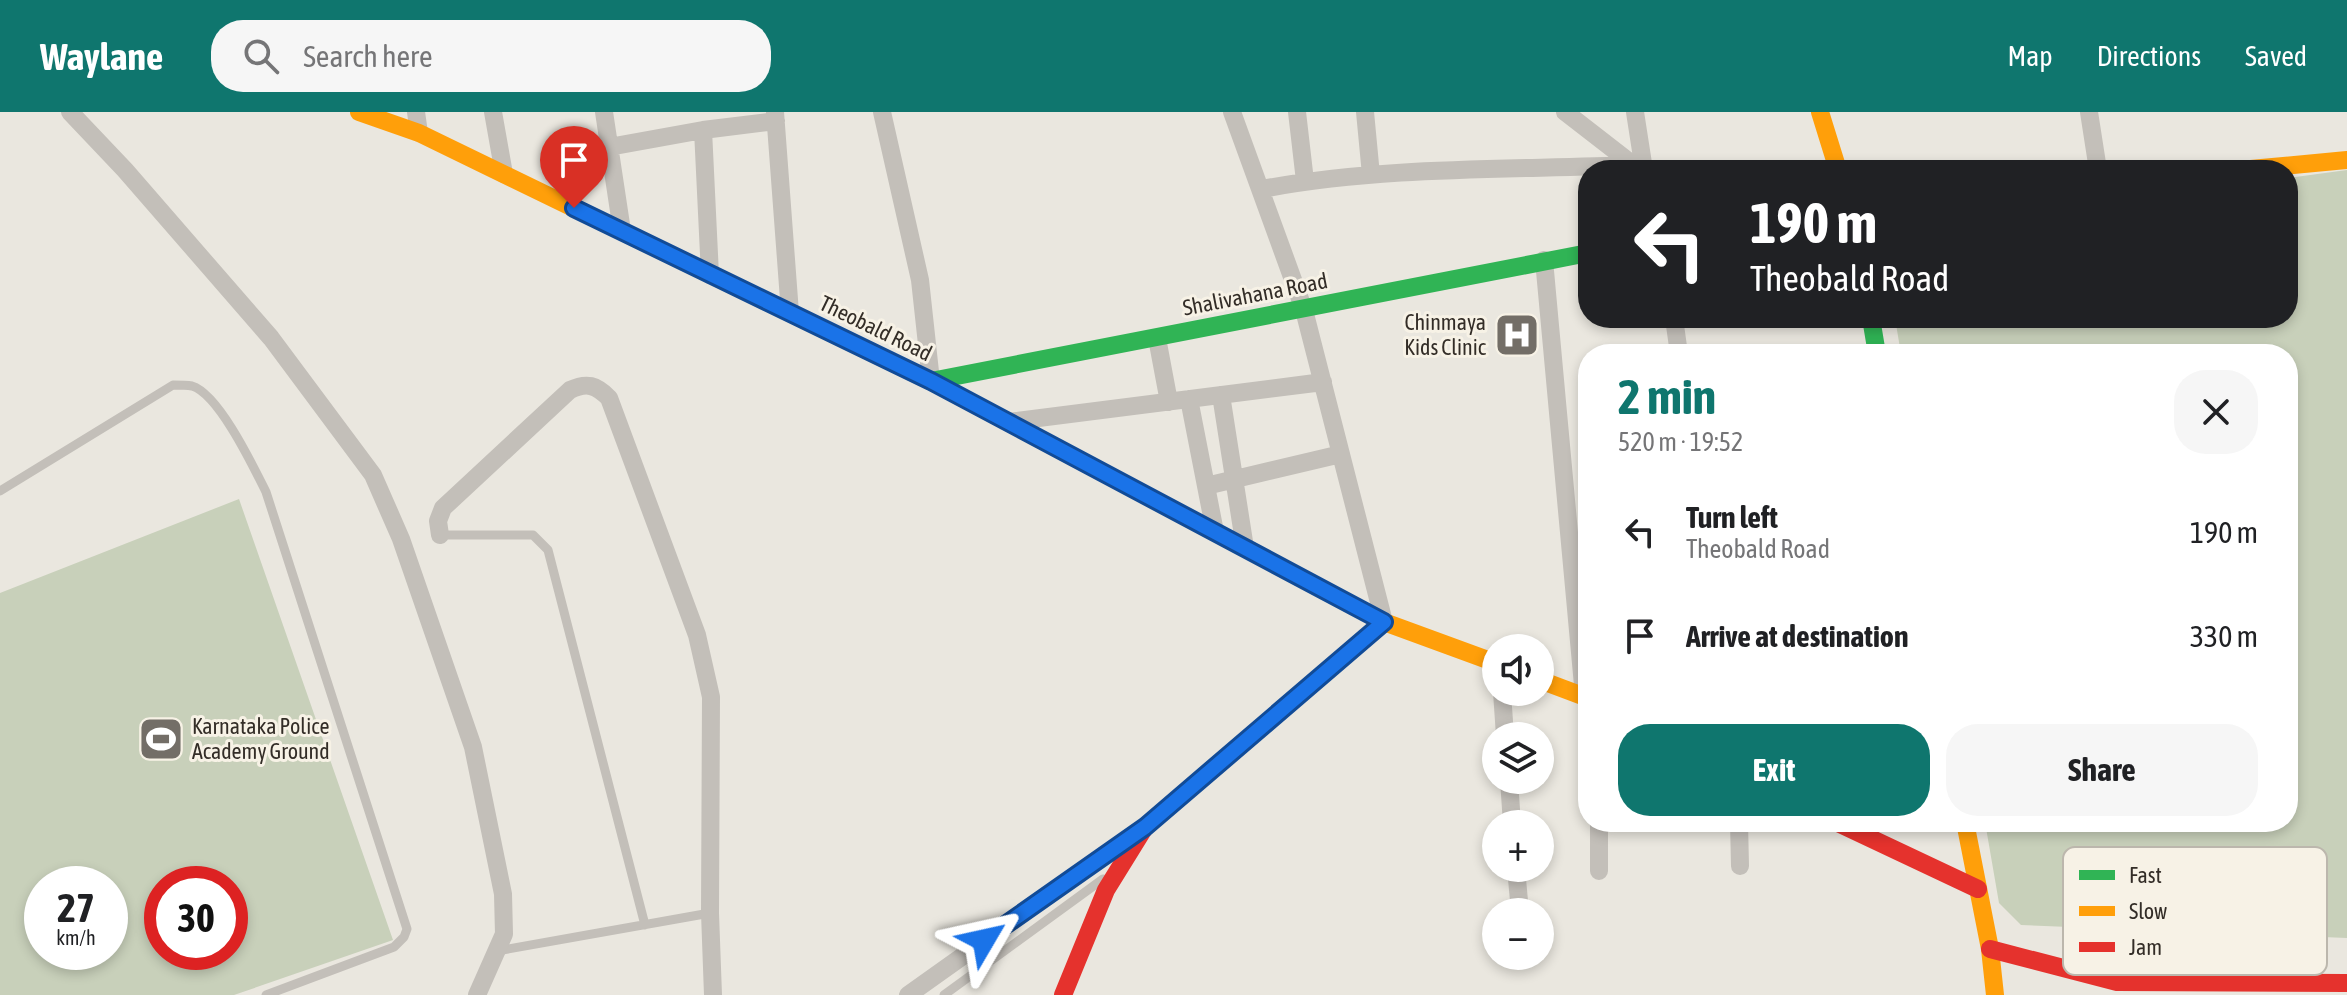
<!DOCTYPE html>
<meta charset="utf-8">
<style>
body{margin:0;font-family:"Asap Condensed",sans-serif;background:#f6f6f6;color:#202124;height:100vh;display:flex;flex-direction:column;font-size:30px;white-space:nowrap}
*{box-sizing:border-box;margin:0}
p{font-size:26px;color:#757577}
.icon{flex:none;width:44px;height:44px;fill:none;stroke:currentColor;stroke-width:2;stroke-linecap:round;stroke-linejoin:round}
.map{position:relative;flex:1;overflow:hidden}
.sheet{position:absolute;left:1578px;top:232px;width:720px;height:488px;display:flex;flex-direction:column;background:#fff;border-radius:32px;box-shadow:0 4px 12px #0003}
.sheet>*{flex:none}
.hud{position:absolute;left:1578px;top:48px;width:720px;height:168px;border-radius:32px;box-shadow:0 4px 12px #0003;background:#202124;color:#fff;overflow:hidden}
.fabs{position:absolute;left:1482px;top:522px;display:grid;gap:16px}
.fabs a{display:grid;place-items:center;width:72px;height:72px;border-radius:50%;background:#fff;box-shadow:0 4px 12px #0003;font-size:40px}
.speed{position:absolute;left:24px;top:754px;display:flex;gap:16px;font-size:40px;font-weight:700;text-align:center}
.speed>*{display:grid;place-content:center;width:104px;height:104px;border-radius:50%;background:#fff;box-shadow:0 4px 12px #0003;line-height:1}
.speed small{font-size:20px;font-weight:400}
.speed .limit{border:12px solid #d22;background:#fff;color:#111}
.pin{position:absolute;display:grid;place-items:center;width:68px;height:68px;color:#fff;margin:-82px -34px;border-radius:50% 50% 50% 0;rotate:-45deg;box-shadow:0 0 8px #0007}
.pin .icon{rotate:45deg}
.me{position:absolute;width:88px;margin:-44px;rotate:54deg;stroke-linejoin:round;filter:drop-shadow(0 0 6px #0008)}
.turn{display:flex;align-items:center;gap:28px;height:168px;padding:0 40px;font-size:36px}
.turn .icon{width:104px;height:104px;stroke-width:2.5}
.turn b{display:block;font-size:56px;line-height:68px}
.round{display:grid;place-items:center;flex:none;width:84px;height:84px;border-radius:32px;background:#f6f6f6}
.head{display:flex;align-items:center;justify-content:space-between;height:136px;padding:0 40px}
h1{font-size:48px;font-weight:700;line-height:60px;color:#0f766e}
.action{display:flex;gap:16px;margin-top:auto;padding:16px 40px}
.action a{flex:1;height:92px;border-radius:32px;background:#0f766e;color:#fff;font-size:32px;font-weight:700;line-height:92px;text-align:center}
.action a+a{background:#f6f6f6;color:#202124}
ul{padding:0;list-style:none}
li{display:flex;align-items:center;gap:24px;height:104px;padding:0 40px}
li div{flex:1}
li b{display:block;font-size:30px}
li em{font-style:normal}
header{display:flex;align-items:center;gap:48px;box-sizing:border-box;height:112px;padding:0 40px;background:#0f766e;color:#fff}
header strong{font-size:38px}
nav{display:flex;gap:44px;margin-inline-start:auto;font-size:28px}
.search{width:560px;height:72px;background:#f6f6f6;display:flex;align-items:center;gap:20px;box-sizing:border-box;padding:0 28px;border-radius:32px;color:#757577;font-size:30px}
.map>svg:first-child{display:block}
.green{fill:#c8d0ba;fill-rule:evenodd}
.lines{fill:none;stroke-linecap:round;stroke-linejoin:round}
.lane{stroke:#c3bfb9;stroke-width:9}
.street{stroke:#c3bfb9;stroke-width:18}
.fast{stroke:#30b455;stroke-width:18}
.slow{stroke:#ff9f0a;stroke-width:18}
.jam{stroke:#e5322d;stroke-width:18}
.route-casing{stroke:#114b97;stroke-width:20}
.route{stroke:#1a73e8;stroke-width:14}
.labels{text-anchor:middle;stroke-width:6;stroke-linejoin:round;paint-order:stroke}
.street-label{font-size:22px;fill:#332d27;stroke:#f7f2e6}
.poi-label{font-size:22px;fill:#332d27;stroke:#f7f2e6;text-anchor:end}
.key{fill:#f7f2e6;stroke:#bcb7ad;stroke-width:2}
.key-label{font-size:22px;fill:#332d27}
</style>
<header>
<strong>Waylane</strong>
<div class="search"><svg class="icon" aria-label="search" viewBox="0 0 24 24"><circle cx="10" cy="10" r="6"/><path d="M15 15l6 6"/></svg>Search here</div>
<nav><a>Map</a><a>Directions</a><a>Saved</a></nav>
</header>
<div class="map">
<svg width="2347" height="883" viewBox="0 0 2347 883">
<rect width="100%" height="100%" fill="#eae7df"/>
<path class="green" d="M2347 58V826L2021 813 1999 791 1985 710H2288V242H1901L1895 206H2288V66Z
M239 387 393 828 234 883H0V481ZM42 772H110V840H42ZM162 772H230V840H162Z"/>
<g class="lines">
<path class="lane" d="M0 379 173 273C179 273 186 273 192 274 219 282 254 356 266 380L407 817 404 825 394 835 266 883
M440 423H533L548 438 645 813
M497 839 710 801
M944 883 1103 767"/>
<path class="street" d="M70 0 125 58 271 226 373 363 401 427 473 635 503 782 504 822 477 883
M416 0 419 21
M493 0 504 62
M604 0 622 119
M775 0 790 201
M882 0 920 168 931 269
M1232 0 1304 198 1384 510
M1297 0 1305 69
M1365 0 1371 63
M1565 0 1636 55
M1635 0 1644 58
M2089 0 2098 58
M703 18 710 163
M609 35 703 18 776 9
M1262 77C1384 54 1511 58 1634 53
M1544 148 1584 584
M1674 206 1679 242
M1157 226 1169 290
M1221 283 1245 436
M1189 287 1215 420
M1008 310 1323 270
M1206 374 1341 342
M440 423 438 409 443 396 570 278C587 270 596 273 609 286L697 523 711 585 710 801 713 883
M1502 580 1505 624
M1509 668 1512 712
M1739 710 1740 754
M1516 756 1519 789
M1599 759V710
M908 883 1137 720"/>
<path class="fast" d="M1871 206 1877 242
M931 269 1588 141"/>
<path class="slow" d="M359 0 419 21 940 274
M1820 0 1838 58
M2240 58 2347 48
M1237 432 1384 510 1496 551
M1540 568 1588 586
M1965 710 1990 837 1995 883"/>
<path class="jam" d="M940 274 1237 432
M1836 710 1978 777
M1990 837 2117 870 2347 871
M1063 883 1106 778 1145 715 1384 510"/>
</g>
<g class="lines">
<g class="route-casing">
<path id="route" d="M574 96 931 269 1384 510 1145 715 984 828"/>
</g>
<use href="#route" class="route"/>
</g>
<defs>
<g id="hospital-square" transform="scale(2.3)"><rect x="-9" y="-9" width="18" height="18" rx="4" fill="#736e67" stroke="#f7f2e6"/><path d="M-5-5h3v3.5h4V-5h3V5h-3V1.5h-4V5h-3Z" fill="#fff"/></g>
<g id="stadium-square" transform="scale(2.3)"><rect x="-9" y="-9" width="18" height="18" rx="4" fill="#736e67" stroke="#f7f2e6"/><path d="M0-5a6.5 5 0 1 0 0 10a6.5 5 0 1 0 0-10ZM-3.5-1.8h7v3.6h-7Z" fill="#fff"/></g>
</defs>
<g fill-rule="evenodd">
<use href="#hospital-square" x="1517" y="223"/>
<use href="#stadium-square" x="161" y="627"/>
</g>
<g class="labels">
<g class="street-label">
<text transform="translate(1255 182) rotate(-11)" y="8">Shalivahana Road</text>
<text transform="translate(876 216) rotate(26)" y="8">Theobald Road</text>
</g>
<g class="poi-label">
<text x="1486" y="218">Chinmaya<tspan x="1486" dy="25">Kids Clinic</tspan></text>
<text x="192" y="622" text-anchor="start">Karnataka Police<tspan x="192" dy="25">Academy Ground</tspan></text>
</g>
</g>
<rect x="2063" y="735" width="264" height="128" rx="12" class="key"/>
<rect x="2079" y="758" width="36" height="10" fill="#30b455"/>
<rect x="2079" y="794" width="36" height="10" fill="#ff9f0a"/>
<rect x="2079" y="830" width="36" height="10" fill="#e5322d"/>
<g class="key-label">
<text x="2129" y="771">Fast</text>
<text x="2129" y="807">Slow</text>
<text x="2129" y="843">Jam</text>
</g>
</svg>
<div class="fabs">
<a><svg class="icon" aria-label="sound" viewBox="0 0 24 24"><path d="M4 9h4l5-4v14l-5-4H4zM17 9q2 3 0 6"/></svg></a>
<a><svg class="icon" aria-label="layers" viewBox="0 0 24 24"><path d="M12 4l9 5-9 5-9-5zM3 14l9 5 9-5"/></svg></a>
<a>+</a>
<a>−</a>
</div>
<div class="speed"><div>27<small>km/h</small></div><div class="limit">30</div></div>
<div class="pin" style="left:574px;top:96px;background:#d93025"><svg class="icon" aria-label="arrive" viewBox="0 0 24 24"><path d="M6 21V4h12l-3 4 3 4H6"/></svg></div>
<svg class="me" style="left:984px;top:828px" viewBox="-20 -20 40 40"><path d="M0-17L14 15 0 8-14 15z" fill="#1a73e8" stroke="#fff" stroke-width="4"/></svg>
<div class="hud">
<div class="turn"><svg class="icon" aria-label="left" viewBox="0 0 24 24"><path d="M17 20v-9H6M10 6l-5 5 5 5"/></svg><div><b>190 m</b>Theobald Road</div></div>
</div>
<section class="sheet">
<div class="head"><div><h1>2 min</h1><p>520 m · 19:52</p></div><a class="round"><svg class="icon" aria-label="close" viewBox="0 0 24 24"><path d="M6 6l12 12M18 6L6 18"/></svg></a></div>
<ul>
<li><svg class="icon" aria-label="left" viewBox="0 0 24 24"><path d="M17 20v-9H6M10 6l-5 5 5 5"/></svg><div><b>Turn left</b><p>Theobald Road</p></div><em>190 m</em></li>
<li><svg class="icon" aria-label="arrive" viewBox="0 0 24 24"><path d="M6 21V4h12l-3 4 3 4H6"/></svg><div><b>Arrive at destination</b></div><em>330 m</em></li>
</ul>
<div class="action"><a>Exit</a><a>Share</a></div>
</section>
</div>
